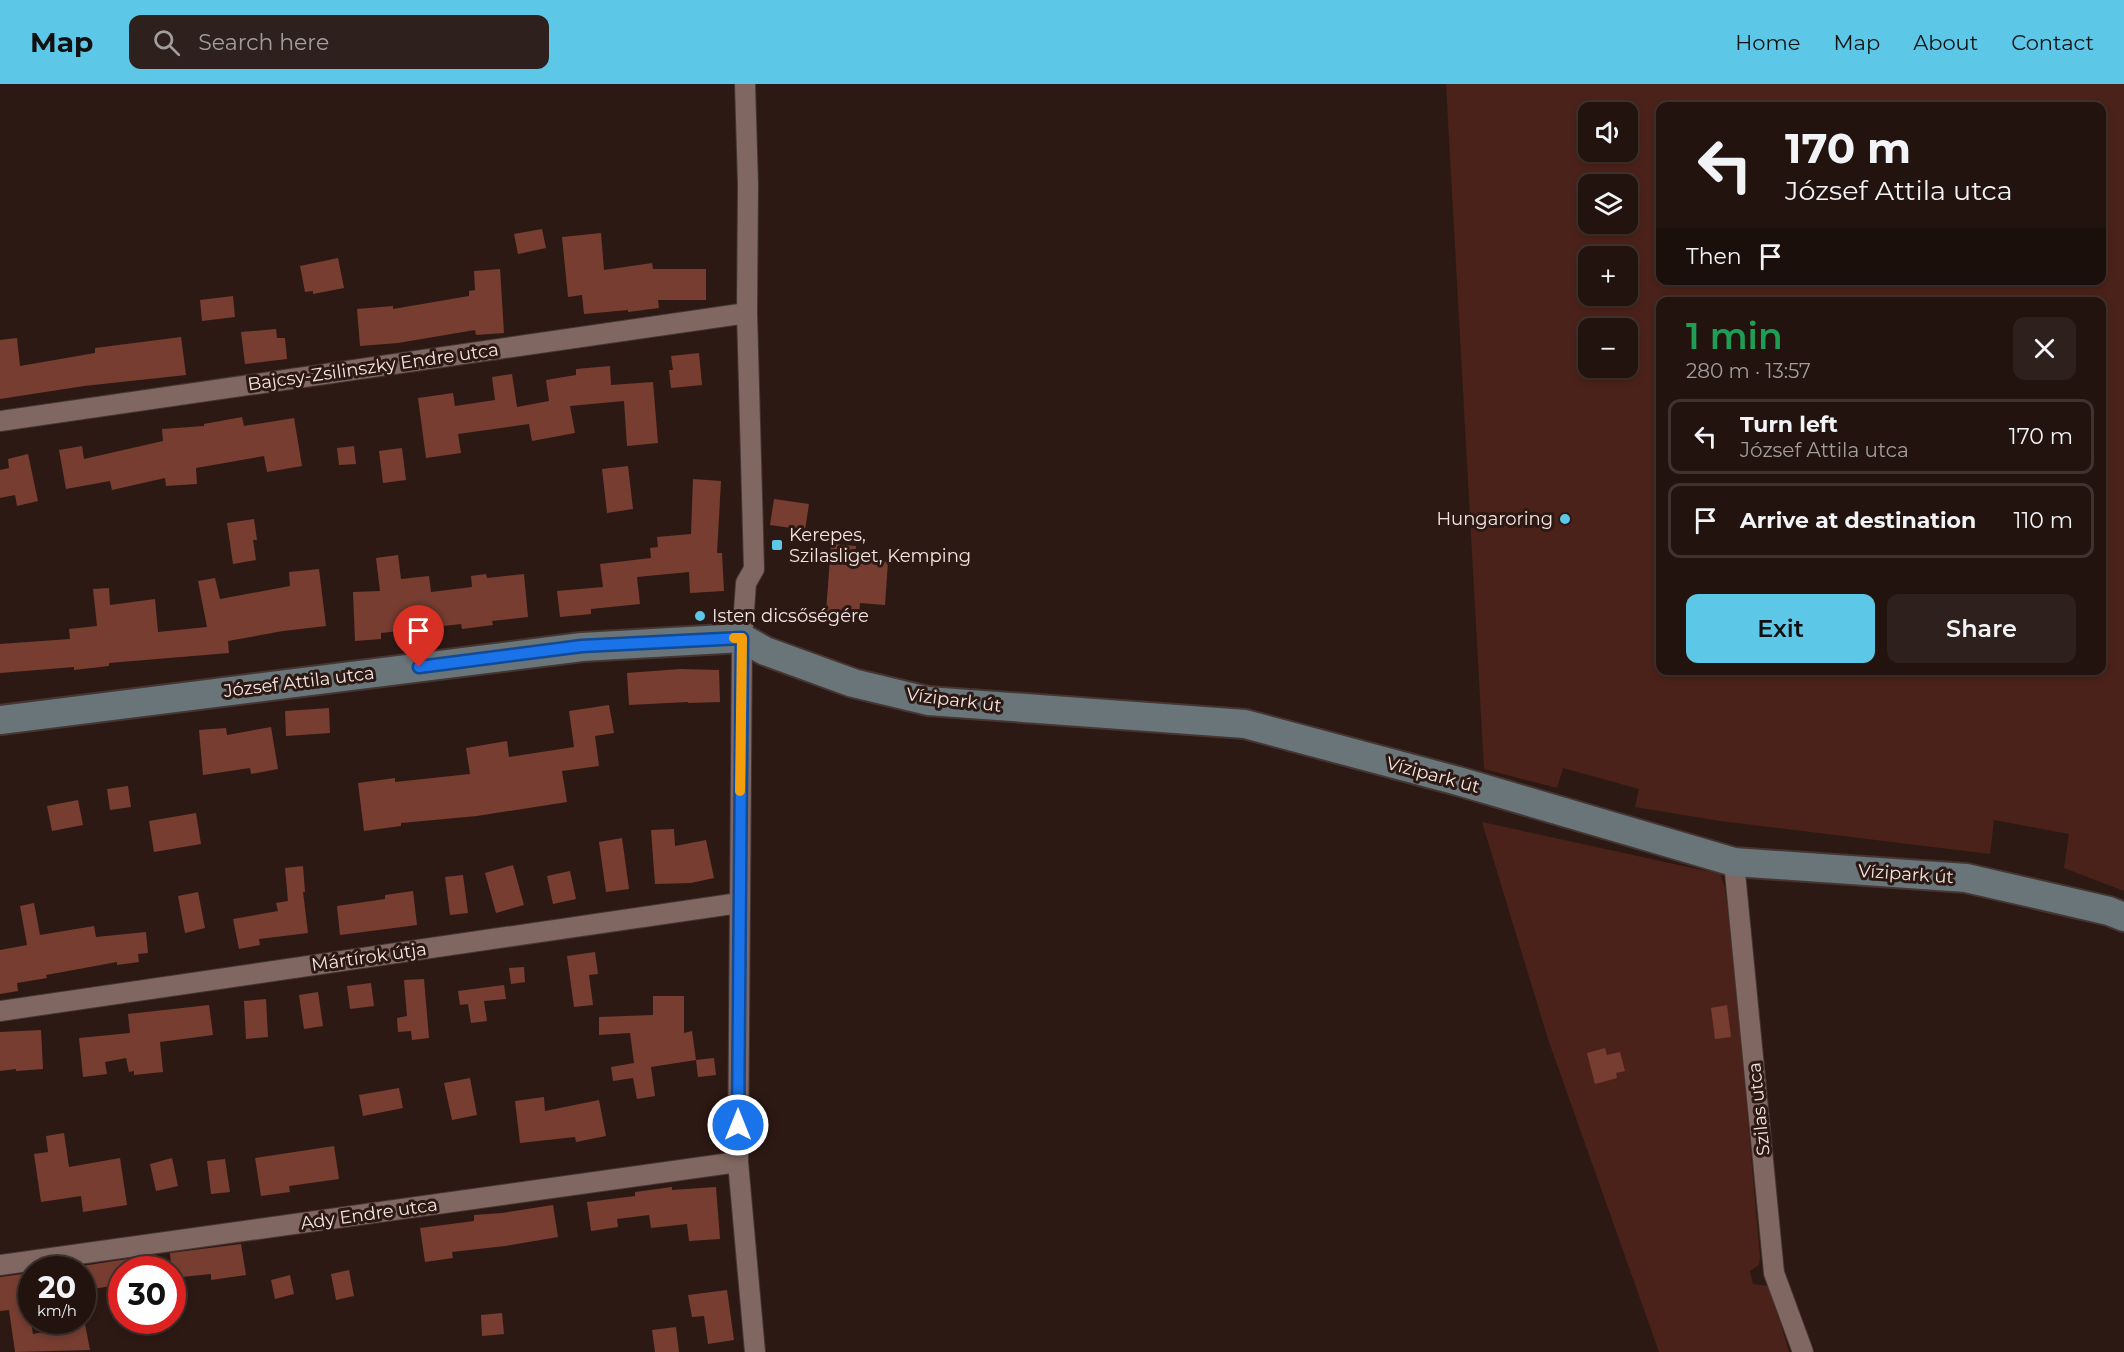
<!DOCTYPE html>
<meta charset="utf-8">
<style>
body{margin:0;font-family:Montserrat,sans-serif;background:#2e201d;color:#f1f3f6;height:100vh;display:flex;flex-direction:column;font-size:22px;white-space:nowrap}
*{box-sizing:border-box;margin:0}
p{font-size:20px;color:#a29e9e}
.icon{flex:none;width:33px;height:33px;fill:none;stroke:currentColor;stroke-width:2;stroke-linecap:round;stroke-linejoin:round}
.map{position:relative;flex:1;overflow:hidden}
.details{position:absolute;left:1656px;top:213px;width:450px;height:378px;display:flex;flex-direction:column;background:#22130f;border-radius:12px;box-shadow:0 3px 9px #0003,0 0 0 2px #3f322f}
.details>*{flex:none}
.banner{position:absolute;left:1656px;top:18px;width:450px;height:183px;border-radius:12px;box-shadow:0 3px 9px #0003,0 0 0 2px #3f322f;background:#22130f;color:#f1f3f6;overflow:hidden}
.tools{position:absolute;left:1578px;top:18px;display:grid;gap:12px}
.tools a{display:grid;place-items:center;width:60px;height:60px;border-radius:12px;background:#22130f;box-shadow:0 3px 9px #0003,0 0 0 2px #3f322f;font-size:30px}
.speed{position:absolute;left:18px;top:1172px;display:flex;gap:12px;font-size:30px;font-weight:700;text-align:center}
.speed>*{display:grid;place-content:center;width:78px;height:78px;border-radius:50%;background:#22130f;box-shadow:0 3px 9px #0003,0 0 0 2px #3f322f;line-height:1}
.speed small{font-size:15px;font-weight:400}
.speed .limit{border:9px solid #d22;background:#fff;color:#111}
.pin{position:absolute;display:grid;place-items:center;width:51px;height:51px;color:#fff;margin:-62px -26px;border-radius:50% 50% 50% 0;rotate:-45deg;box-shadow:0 0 6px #0007}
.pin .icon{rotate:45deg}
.me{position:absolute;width:66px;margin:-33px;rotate:0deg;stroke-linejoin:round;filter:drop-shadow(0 0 4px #0008)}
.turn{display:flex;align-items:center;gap:21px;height:126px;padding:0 30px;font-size:27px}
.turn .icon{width:78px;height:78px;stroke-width:2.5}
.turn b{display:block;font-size:42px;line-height:51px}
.then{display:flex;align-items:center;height:57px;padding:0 30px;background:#0003;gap:12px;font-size:22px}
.round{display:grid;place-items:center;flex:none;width:63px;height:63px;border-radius:12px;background:#2e201d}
.overview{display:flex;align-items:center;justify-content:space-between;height:102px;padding:0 30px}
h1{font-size:36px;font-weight:600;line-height:45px;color:#1e9e55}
.button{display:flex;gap:12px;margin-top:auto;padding:12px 30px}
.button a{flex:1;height:69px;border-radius:12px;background:#5cc7e7;color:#111;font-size:24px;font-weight:600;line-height:69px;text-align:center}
.button a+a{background:#2e201d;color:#f1f3f6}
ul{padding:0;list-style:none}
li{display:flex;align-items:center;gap:18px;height:75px;margin:0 12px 9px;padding:0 18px;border:3px solid #3f322f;border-radius:12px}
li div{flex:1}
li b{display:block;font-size:22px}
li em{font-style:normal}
header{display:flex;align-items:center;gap:36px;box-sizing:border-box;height:84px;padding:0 30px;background:#5cc7e7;color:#111}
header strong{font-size:28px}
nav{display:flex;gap:33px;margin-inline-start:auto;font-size:21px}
.search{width:420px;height:54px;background:#2e201d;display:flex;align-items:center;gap:15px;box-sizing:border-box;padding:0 21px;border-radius:12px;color:#a29e9e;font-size:22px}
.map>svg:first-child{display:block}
.green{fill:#4b2219;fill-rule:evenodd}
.building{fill:#773d31}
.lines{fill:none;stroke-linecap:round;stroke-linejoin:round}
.street-casing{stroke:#453633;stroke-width:22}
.secondary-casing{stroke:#453633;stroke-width:32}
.street{stroke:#806761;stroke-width:20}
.secondary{stroke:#697579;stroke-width:28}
.route-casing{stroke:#114b97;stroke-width:15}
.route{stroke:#1a73e8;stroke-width:10}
.slow{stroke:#f59e0b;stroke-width:10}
.poi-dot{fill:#5cc7e7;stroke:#2d1914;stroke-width:2}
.labels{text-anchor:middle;stroke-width:6;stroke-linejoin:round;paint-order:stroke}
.street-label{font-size:18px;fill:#f4e5e2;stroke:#2d1914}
.poi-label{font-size:18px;fill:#f4e5e2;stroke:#2d1914;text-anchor:start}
</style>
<header>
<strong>Map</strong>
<div class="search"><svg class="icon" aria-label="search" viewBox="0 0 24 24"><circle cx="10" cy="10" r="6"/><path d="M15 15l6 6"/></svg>Search here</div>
<nav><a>Home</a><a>Map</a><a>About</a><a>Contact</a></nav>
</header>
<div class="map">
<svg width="2124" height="1268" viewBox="0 0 2124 1268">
<rect width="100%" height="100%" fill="#2d1914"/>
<path class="green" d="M1446 0H2124V807L2064 784 2069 750 1994 736 1990 770 1720 737 1635 723 1639 705 1563 684 1557 704 1484 685ZM1660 22H2102V196H1660ZM1588 28H1628V68H1588ZM1588 100H1628V140H1588ZM1588 172H1628V212H1588ZM1660 218H2102V586H1660ZM1588 244H1628V284H1588Z
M1482 738 1720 790 1725 804 1737 913 1760 1173 1759 1181 1750 1187 1753 1200 1769 1202 1789 1268H1659L1548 955Z"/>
<path class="building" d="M542 145 546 164 518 170 514 150Z
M601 149 604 186 652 179 653 185H706V216H658L659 224 628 228V226L584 230 582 211 568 213 562 153Z
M338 174 344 204 313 210V207L305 208 300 182Z
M500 185 504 249 476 251 475 246 398 259 360 262 357 225 393 222V225L469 212V207L475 206 474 187Z
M233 212 235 233 202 237 200 216Z
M276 245 277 254H285L287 275 245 280 241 248Z
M181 253 186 291 84 302 0 315V256L17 254 20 282 95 269V264Z
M699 269 702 301 671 304 669 286H673L671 272Z
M610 282 611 301 653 298 658 359 627 362 624 317 570 322 575 349 532 357 529 340 458 350 461 369 426 374 418 314 453 309 455 322 495 316 492 293 512 290 517 323 549 317 546 296 576 291V285Z
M242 333 244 342 294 334 302 382 267 388 264 372 196 384 197 400 166 402 165 394 112 406 110 397 66 405 59 366 82 362 84 375 163 357 162 345 204 342V340Z
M354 362 356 380 339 381 337 364Z
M402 364 406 396 383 399 379 367Z
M28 370 38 417 17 422 15 411 0 414V386L9 384 8 375Z
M628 382 633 425 607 429 602 385Z
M693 395 721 397 717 469H722L724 507 690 509 689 488 637 493 640 520 591 525V530L560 533 557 507 603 503 600 480 651 474 650 464 658 463 657 453 691 450Z
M774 415 809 420 805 446 770 441Z
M254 435 257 456H253L256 476 233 480 227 439Z
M831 460 856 462 855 475 888 478 885 521 860 519 859 531 826 528Z
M398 471 401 495 429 492 431 508 472 503 471 492 486 490 487 494 524 490 528 533 492 537 493 541 462 545 461 540 381 549V555L355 557 353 508 380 507 376 474Z
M319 485 326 542 283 547 228 557 229 569 109 579V582L74 586V583L0 589V560L70 555 69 545 97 542 93 505 109 504 110 521 155 515 158 548 207 543 198 497 215 494 220 515 290 502 289 488Z
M680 585 719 586 720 618 688 619V618L629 621 627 589Z
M609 621 614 649 595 652 599 682 562 687 567 718 477 732 401 739V742L364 747 358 699 395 694V698L470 690 466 664 507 657 509 673 574 663 569 627Z
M329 624 330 649 286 652 285 627Z
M271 643 278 685 251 690 250 684 203 691 199 646 226 644 227 651Z
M128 702 131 723 110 726 107 705Z
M78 716 83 741 52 747 47 722Z
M196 729 201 760 154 768 149 737Z
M674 745 675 762 706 756 714 794 691 799 655 800 651 746Z
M622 754 629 805 606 808 599 758Z
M513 781 524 821 496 829 485 789Z
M303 782 305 808H303L308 849 259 855 260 861 239 865 233 835 278 827 276 819 288 817 285 784Z
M570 787 576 815 553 820 547 792Z
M463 791 468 829 450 831 445 793Z
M413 807 417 841 340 851 337 822 385 815V811Z
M198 808 205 844 185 849 178 812Z
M34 819 40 851 94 842 96 853 146 848 148 869 138 870 139 878 117 881V878L46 891 47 894 17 899 18 907 0 910V866L27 861 20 822Z
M595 868 598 890 589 891 593 921 574 923 567 872Z
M524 883 525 898 511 900 509 884Z
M424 895 429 954 412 956 411 947 398 948 397 934 407 932 404 896Z
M371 899 374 922 350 925 347 902Z
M504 901 506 915 484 917 487 937 471 939 468 920 460 921 458 907Z
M318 908 323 942 304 945 299 911Z
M653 912H684V949L692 947 696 976 651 983 655 1012 637 1015 633 994 613 997 611 983 634 979 630 949 599 951V933L653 931Z
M266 915 268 953 246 955 244 917Z
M209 921 213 951 160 958 163 988 134 991V987L129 988 126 974 105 978 107 990 83 993 79 954 130 949 128 930Z
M1727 921 1731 953 1715 955 1711 924Z
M41 946 43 985 16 987V985L0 987V948Z
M1605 964 1607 971 1620 968 1625 987 1616 989 1617 994 1595 1000 1587 969Z
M714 974 716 991 698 993 696 976Z
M470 994 477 1031 452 1036 444 999Z
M399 1004 403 1024 363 1032 359 1011Z
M544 1013 545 1027 599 1016 606 1052 576 1058 575 1053 520 1059 515 1017Z
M64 1049 69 1083 120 1074 127 1121 83 1128 81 1112 41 1118 34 1070 48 1068 46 1052Z
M334 1062 339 1095 289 1102 290 1108 261 1112 255 1074Z
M172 1074 178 1102 156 1107 150 1080Z
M225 1075 230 1108 211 1110 207 1077Z
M672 1103V1106L716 1103 720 1155 689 1157 687 1140 651 1144 649 1131 617 1135 618 1143 591 1147 587 1118 635 1112V1108Z
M553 1121 558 1153 505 1162 452 1168 453 1174 425 1178 420 1144 474 1137V1131L502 1129Z
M241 1160 246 1191 211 1196V1190L172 1194 170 1169Z
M134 1174 136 1185H122V1200L82 1207V1182Z
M349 1186 354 1212 336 1216 331 1190Z
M23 1190 33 1250 85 1240 90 1266 15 1268 9 1226 0 1227V1193Z
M290 1191 294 1210 275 1215 271 1196Z
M727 1206 734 1256 708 1260 704 1232 692 1233 688 1211Z
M502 1229 504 1250 482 1252 481 1231Z
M676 1243 679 1268H655L652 1246Z"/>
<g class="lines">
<g class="street-casing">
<path id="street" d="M745 0 748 101 747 229 754 485 746 499 742 554 738 1078 755 1268
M0 337 747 229
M1734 778 1774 1189 1803 1268
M0 927 739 819
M0 1181 738 1078"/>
</g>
<g class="secondary-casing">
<path id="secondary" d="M0 636 582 563 742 554 765 567 853 599 928 617 1245 640 1458 697 1734 778 1966 794 2109 827 2124 833"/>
</g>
<use href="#street" class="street"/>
<use href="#secondary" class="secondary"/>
</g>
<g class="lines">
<g class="route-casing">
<path id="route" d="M419 583 582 562 742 554 738 1041"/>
</g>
<use href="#route" class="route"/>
<path class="slow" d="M734 554H742L740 707"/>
</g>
<g class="poi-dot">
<circle cx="1565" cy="435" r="6"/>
<rect x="771" y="455" width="12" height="12" rx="3"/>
<circle cx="700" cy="532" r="6"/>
</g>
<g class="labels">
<g class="street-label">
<text transform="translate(373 283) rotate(-8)" y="6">Bajcsy-Zsilinszky Endre utca</text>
<text transform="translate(299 598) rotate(-7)" y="6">József Attila utca</text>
<text transform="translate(954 616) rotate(7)" y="6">Vízipark út</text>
<text transform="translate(1433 691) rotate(15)" y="6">Vízipark út</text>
<text transform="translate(1906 790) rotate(4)" y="6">Vízipark út</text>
<text transform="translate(369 873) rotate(-8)" y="6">Mártírok útja</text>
<text transform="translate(1759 1025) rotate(-96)" y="6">Szilas utca</text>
<text transform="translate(369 1130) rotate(-8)" y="6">Ady Endre utca</text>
</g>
<g class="poi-label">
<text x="1553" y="441" text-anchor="end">Hungaroring</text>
<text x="789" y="457">Kerepes,<tspan x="789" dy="21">Szilasliget, Kemping</tspan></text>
<text x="712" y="538">Isten dicsőségére</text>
</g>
</g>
</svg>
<div class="tools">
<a><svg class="icon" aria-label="sound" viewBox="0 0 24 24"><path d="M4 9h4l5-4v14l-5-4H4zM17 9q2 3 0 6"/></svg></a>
<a><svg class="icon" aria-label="layers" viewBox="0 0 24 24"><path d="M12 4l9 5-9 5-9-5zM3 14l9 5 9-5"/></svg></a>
<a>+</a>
<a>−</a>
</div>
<div class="speed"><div>20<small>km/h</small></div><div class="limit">30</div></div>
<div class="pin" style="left:419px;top:583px;background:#d93025"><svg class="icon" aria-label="arrive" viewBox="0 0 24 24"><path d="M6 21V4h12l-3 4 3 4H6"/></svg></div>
<svg class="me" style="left:738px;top:1041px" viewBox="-20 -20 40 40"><circle r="17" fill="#1a73e8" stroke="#fff" stroke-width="3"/><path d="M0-11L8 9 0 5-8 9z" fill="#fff"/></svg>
<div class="banner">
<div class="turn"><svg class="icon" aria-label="left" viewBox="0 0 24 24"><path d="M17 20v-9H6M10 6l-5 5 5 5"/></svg><div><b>170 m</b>József Attila utca</div></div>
<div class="then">Then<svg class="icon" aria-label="arrive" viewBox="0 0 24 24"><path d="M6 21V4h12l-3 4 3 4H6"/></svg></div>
</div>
<section class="details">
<div class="overview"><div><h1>1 min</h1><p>280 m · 13:57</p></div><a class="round"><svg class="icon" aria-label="close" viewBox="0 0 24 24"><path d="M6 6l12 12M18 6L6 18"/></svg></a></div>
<ul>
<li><svg class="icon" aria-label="left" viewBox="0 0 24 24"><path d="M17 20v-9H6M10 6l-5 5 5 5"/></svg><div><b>Turn left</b><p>József Attila utca</p></div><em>170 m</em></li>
<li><svg class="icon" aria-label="arrive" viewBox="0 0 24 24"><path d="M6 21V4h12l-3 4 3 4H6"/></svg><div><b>Arrive at destination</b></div><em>110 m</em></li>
</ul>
<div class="button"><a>Exit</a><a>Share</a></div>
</section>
</div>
